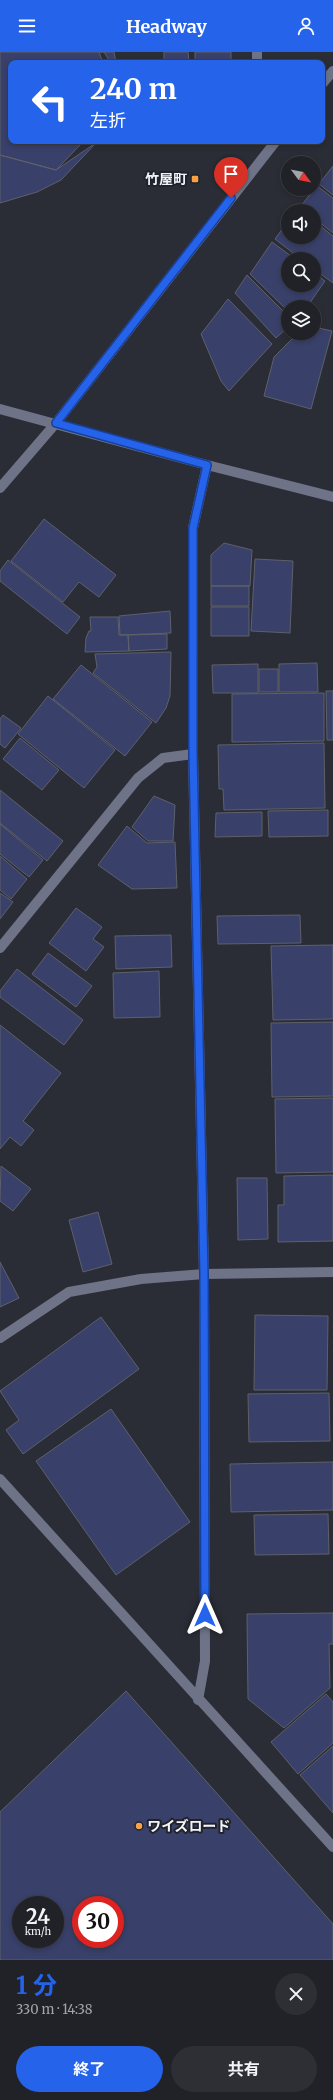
<!DOCTYPE html>
<html lang="ja">
<meta charset="utf-8">
<style>
body{margin:0;font-family:Merriweather,"Noto Sans JP",serif;background:#2d2f34;color:#f1f3f6;height:100vh;display:flex;flex-direction:column;font-size:15px;white-space:nowrap}
*{box-sizing:border-box;margin:0}
p{font-size:13px;color:#a2a4a8}
.icon{flex:none;width:22px;height:22px;fill:none;stroke:currentColor;stroke-width:2;stroke-linecap:round;stroke-linejoin:round}
.map{position:relative;height:1908px;overflow:hidden}
.sheet{display:flex;flex-direction:column;background:#202228;flex:1}
.sheet>*{flex:none}
.hud{position:absolute;left:8px;top:8px;width:317px;height:84px;border-radius:8px;box-shadow:0 2px 6px #0003,0 0 0 1px #3d3f45;background:#2563eb;color:#fff;overflow:hidden}
.needle{width:26px;rotate:122deg}
.tools{position:absolute;left:281px;top:104px;display:grid;gap:8px}
.tools a{display:grid;place-items:center;width:40px;height:40px;border-radius:50%;background:#202228;box-shadow:0 2px 6px #0003,0 0 0 1px #3d3f45;font-size:20px}
.speed{position:absolute;left:12px;top:1844px;display:flex;gap:8px;font-size:20px;font-weight:700;text-align:center}
.speed>*{display:grid;place-content:center;width:52px;height:52px;border-radius:50%;background:#202228;box-shadow:0 2px 6px #0003,0 0 0 1px #3d3f45;line-height:1}
.speed small{font-size:10px;font-weight:400}
.speed .limit{border:6px solid #d22;background:#fff;color:#111}
.pin{position:absolute;display:grid;place-items:center;width:34px;height:34px;color:#fff;margin:-41px -17px;border-radius:50% 50% 50% 0;rotate:-45deg;box-shadow:0 0 4px #0007}
.pin .icon{rotate:45deg}
.me{position:absolute;width:44px;margin:-22px;rotate:0deg;stroke-linejoin:round;filter:drop-shadow(0 0 3px #0008)}
.turn{display:flex;align-items:center;gap:14px;height:84px;padding:0 16px;font-size:18px}
.turn .icon{width:52px;height:52px;stroke-width:2.5}
.turn b{display:block;font-size:28px;line-height:34px}
.round{display:grid;place-items:center;flex:none;width:42px;height:42px;border-radius:21px;background:#2d2f34}
.head{display:flex;align-items:center;justify-content:space-between;height:68px;padding:0 16px}
h1{font-size:24px;font-weight:700;line-height:30px;color:#2563eb}
.action{display:flex;gap:8px;margin-top:auto;padding:8px 16px}
.action a{flex:1;height:46px;border-radius:24px;background:#2563eb;color:#fff;font-size:16px;font-weight:700;line-height:46px;text-align:center}
.action a+a{background:#2d2f34;color:#f1f3f6}
header{display:flex;justify-content:space-between;align-items:center;height:52px;padding:0 16px;background:#2563eb;color:#fff;font-size:18px;font-weight:700}
.map>svg:first-child{display:block}
.building{fill:#39406a;stroke:#5e606a;fill-rule:evenodd}
.lines{fill:none;stroke-linecap:round;stroke-linejoin:round}
.minor{stroke:#6e7388;stroke-width:10}
.route-casing{stroke:#184099;stroke-width:10}
.route{stroke:#2563eb;stroke-width:7}
.poi-dot{fill:#f6a247;stroke:#21232c;stroke-width:1.5}
.labels{text-anchor:middle;stroke-width:4;stroke-linejoin:round;paint-order:stroke}
.poi-label{font-size:14px;font-weight:bold;fill:#f1f3f9;stroke:#21232c;text-anchor:end}
</style>
<header><svg class="icon" aria-label="menu" viewBox="0 0 24 24"><path d="M4 6h16M4 12h16M4 18h16"/></svg>Headway<svg class="icon" aria-label="person" viewBox="0 0 24 24"><circle cx="12" cy="8" r="4"/><path d="M4 21q1-7 8-7t8 7"/></svg></header>
<div class="map">
<svg width="333" height="1908" viewBox="0 0 333 1908">
<rect width="100%" height="100%" fill="#2b2d36"/>
<path class="building" d="M0 0H104L111 11H11V89L97 90 56 118 0 103Z
M99 0H114L116 11H103Z
M164 0H188L189 10 164 11Z
M195 0H231V9L195 10Z
M84 89 97 90 61 128 37 140 0 151V103L56 118Z
M333 114V143L319 132Z
M317 134 333 146V181L314 166V159H305L300 155Z
M288 169V185H314V169L333 184V231L314 217V207H301L275 187Z
M272 190 295 207H288V233H314V221L325 229 307 255H288V259L250 222Z
M247 223 288 264V275L276 286 235 241Z
M228 247 272 292 229 339 221 329 201 282Z
M314 275 332 279 311 357 264 344 274 305 298 281H314Z
M44 467 116 523 99 545 79 530 63 550 11 509Z
M224 491 252 498 250 534H211V503Z
M255 507 293 509 290 581 251 579Z
M8 508 80 565 67 582 0 529V519Z
M211 534H249V554H211Z
M211 555H249V584H211Z
M170 559 171 581 120 583 119 564Z
M90 565H118L119 583H128L129 599 85 600 86 586 89 579H91Z
M167 582V597L129 599 128 583Z
M171 600 170 644 166 656 156 671 93 621 97 615 95 602Z
M317 611 318 640H279V612Z
M258 612V641H213L212 613Z
M81 613 152 670 125 704 53 647Z
M259 617H278V640H259Z
M326 639H333V688H327Z
M324 641V689L232 690V642Z
M48 644 115 698 84 736 18 682Z
M3 663 21 676 5 696 0 692V667Z
M20 686 59 718 42 738 3 707Z
M324 691 325 756 224 758 223 737H219L218 693Z
M0 738 63 789 47 809 0 771Z
M154 744 175 753 173 789H148L132 775Z
M328 758V784L269 785 268 759Z
M262 760V784L215 785 216 761Z
M0 772 43 808 29 825 0 802Z
M127 774 147 791 175 790 177 836 132 837 98 813Z
M0 804 27 827 11 847 0 838Z
M0 841 13 850 0 867Z
M76 856 102 875 93 887 104 895 86 919 49 891Z
M300 863 301 891 218 892 217 864Z
M171 883 172 915 116 917 115 884Z
M333 893V967L273 968 271 894Z
M48 901 92 934 76 955 32 922Z
M17 917 83 968 64 993 0 945V939Z
M159 919 160 965 114 966 113 921Z
M333 970V1044L272 1045 271 971Z
M0 973 61 1021 23 1069 34 1078 21 1094 10 1085 0 1097Z
M333 1046V1120L276 1121 275 1047Z
M1 1114 31 1137 13 1159 0 1149Z
M333 1123V1189L278 1190V1153H284V1124Z
M237 1126H267L268 1187 238 1188Z
M98 1160 112 1212 83 1220 69 1168Z
M0 1210 19 1246 0 1255Z
M255 1263 328 1264 327 1338H254Z
M101 1265 139 1317 23 1402 6 1378 19 1368 0 1339Z
M329 1341 330 1389 249 1390 248 1342Z
M111 1357 190 1470 116 1523 36 1409Z
M333 1410V1458L231 1460 230 1412Z
M328 1462 329 1502 255 1503 254 1463Z
M333 1561V1592H329L330 1636 284 1676 248 1647 247 1562Z
M126 1639 333 1872V1908H0V1760ZM21 1853H55V1887H21ZM81 1853H115V1887H81Z
M326 1642 333 1650V1691L298 1722 271 1690Z
M333 1694V1761L300 1723Z"/>
<g class="lines">
<path class="minor" d="M257 0V11
M322 32 333 19
M0 357 207 413 333 445
M0 436 56 371 276 89
M0 896 138 726 163 706 193 702
M0 1286 69 1240 141 1227 204 1222 333 1220
M0 1427 333 1795
M198 1648 205 1609 204 1222 193 702V476L207 413"/>
</g>
<g class="lines">
<g class="route-casing">
<path id="route" d="M205 1563 204 1222 193 702V476L207 413 56 371 231 146"/>
</g>
<use href="#route" class="route"/>
</g>
<g class="poi-dot">
<rect x="191" y="123" width="8" height="8" rx="2"/>
<circle cx="139" cy="1774" r="4"/>
</g>
<g class="labels">
<g class="poi-label">
<text x="187" y="132">竹屋町</text>
<text x="147" y="1779" text-anchor="start">ワイズロード</text>
</g>
</g>
</svg>
<div class="tools">
<a><svg class="needle" viewBox="-14 -14 28 28"><path d="M0-13l5 13h-10z" fill="#e53935"/><path d="M0 13l5-13h-10z" fill="#a2a4a8"/></svg></a>
<a><svg class="icon" aria-label="sound" viewBox="0 0 24 24"><path d="M4 9h4l5-4v14l-5-4H4zM17 9q2 3 0 6"/></svg></a>
<a><svg class="icon" aria-label="search" viewBox="0 0 24 24"><circle cx="10" cy="10" r="6"/><path d="M15 15l6 6"/></svg></a>
<a><svg class="icon" aria-label="layers" viewBox="0 0 24 24"><path d="M12 4l9 5-9 5-9-5zM3 14l9 5 9-5"/></svg></a>
</div>
<div class="speed"><div>24<small>km/h</small></div><div class="limit">30</div></div>
<div class="pin" style="left:231px;top:146px;background:#d93025"><svg class="icon" aria-label="arrive" viewBox="0 0 24 24"><path d="M6 21V4h12l-3 4 3 4H6"/></svg></div>
<svg class="me" style="left:205px;top:1563px" viewBox="-20 -20 40 40"><path d="M0-17L14 15 0 8-14 15z" fill="#2563eb" stroke="#fff" stroke-width="4"/></svg>
<div class="hud">
<div class="turn"><svg class="icon" aria-label="left" viewBox="0 0 24 24"><path d="M17 20v-9H6M10 6l-5 5 5 5"/></svg><div><b>240 m</b>左折</div></div>
</div>
</div>
<section class="sheet">
<div class="head"><div><h1>1 分</h1><p>330 m · 14:38</p></div><a class="round"><svg class="icon" aria-label="close" viewBox="0 0 24 24"><path d="M6 6l12 12M18 6L6 18"/></svg></a></div>
<div class="action"><a>終了</a><a>共有</a></div>
</section>
